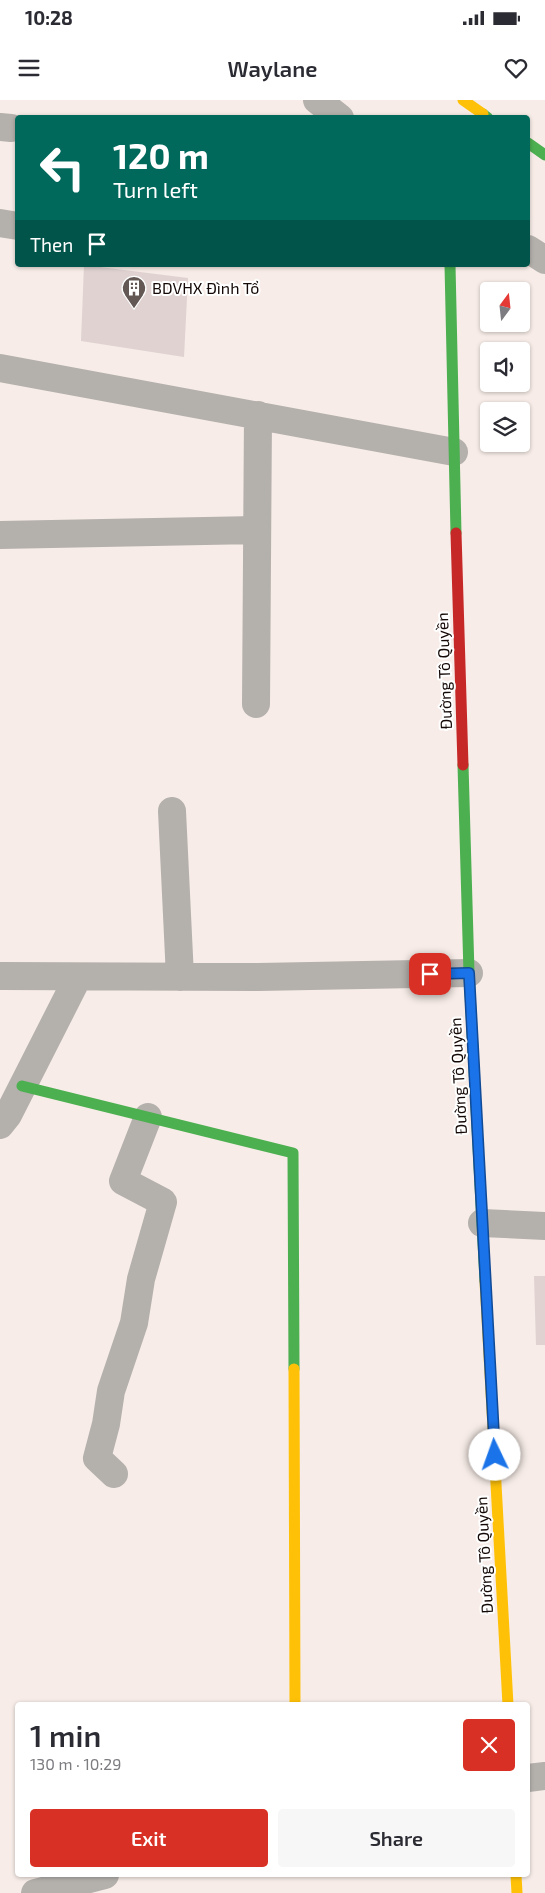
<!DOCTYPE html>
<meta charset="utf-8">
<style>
body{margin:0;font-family:"Exo 2",sans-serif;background:#f7f7f7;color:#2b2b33;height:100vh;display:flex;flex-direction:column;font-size:19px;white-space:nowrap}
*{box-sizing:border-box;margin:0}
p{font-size:16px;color:#7c7c81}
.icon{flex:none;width:28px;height:28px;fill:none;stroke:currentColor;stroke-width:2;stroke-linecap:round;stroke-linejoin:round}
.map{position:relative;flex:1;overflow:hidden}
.panel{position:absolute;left:15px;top:1602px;width:515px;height:175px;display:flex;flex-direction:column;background:#fff;border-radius:5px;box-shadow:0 1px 4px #0004}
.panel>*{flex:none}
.guide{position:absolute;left:15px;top:15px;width:515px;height:152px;border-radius:5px;box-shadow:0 1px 4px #0004;background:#00695c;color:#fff;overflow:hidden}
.needle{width:32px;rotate:15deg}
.tools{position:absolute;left:480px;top:182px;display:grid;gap:10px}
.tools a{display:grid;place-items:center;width:50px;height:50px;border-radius:5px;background:#fff;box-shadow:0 1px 4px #0004;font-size:25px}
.pin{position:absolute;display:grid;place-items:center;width:42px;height:42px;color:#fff;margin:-21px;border-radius:10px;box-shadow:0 2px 8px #0006}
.me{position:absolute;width:55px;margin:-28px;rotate:357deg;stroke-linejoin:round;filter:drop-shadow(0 0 4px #0008)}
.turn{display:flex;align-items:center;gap:18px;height:105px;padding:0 15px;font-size:22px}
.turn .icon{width:65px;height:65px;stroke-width:2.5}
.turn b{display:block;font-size:35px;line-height:42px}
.then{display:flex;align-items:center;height:48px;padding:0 15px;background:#0003;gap:10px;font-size:19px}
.round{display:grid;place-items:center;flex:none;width:52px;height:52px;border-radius:5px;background:#f7f7f7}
.summary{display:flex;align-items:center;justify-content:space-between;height:85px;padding:0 15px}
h1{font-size:30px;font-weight:600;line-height:38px}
.primary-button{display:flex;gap:10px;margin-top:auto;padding:10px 15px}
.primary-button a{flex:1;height:58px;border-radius:5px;background:#d93025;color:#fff;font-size:20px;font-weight:600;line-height:58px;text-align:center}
.primary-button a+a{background:#f7f7f7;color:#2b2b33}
.status{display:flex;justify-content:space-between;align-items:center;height:35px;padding:0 25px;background:#fff;direction:ltr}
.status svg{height:14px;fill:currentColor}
header{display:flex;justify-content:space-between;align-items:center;height:65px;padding:0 15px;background:#fff;font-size:22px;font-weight:600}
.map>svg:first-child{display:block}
.building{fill:#dfd2d1}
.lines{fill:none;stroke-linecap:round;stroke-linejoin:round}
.street{stroke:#b4b0ac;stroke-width:28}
.fast{stroke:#4caf50;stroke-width:11}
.slow{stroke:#ffc107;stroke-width:11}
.jam{stroke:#c62828;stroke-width:11}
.route-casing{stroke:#114b97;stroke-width:12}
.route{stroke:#1a73e8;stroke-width:9}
.labels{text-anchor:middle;stroke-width:4;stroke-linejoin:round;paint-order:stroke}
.poi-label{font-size:16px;fill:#130805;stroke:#fff;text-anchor:start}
.street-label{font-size:16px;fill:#130805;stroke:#fff}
</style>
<div class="status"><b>10:28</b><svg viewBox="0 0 49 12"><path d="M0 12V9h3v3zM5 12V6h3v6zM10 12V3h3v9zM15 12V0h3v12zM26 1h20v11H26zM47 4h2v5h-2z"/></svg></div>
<header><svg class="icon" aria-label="menu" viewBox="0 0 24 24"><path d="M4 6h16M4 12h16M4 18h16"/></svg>Waylane<svg class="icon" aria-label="heart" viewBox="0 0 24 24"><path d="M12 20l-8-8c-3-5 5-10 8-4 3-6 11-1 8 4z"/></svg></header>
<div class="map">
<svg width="545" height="1793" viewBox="0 0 545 1793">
<rect width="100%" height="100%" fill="#f7ece7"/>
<path class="building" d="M84 165 188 178 184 257 81 241Z
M534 1176H545V1245H536Z"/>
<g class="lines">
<path class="street" d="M317 0 340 18
M0 27 11 28
M0 123 18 126
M528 149 545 160
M0 268 454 352
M0 435 257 430
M256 604 258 315
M172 711 180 877
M0 876 258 877 469 873
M0 1025 8 1015 78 877
M482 1123 545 1126
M114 1374 97 1358 106 1324 111 1291 134 1223 141 1179 163 1102 123 1081 148 1017
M528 1678 545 1676
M35 1793 105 1775"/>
<path class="fast" d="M481 18 483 14 488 18
M528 43 545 55
M450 165 456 433
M463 665 469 873 485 1181
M22 986 293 1053 294 1269"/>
<path class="slow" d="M463 0 483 14
M485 1181 508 1605
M294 1269 295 1605
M516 1775 517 1793"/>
<path class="jam" d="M456 433 463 665"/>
</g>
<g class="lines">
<g class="route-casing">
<path id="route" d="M430 874 469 873 495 1355"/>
</g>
<use href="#route" class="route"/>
</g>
<defs>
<g id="building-pin" transform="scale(1.25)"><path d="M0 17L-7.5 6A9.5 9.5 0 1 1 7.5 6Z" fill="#635854" stroke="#fff"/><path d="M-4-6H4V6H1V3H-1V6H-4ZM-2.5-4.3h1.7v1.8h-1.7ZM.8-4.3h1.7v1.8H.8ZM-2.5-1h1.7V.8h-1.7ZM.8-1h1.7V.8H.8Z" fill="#fff"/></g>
</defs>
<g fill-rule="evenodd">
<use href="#building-pin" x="134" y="188"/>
</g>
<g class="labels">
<g class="poi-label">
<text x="152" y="194">BDVHX Đình Tổ</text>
</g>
<g class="street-label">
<text transform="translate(444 571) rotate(-92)" y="6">Đường Tô Quyền</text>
<text transform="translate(458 976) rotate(-93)" y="6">Đường Tô Quyền</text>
<text transform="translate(484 1455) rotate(-93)" y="6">Đường Tô Quyền</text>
</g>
</g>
</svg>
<div class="tools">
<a><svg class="needle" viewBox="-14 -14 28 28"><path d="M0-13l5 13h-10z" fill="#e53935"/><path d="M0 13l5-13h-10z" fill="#7c7c81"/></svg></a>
<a><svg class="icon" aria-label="sound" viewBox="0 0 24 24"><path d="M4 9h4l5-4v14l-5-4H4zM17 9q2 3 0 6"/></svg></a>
<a><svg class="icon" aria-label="layers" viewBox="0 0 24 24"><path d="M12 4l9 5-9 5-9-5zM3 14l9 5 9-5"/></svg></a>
</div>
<div class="pin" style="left:430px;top:874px;background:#d93025"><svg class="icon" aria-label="arrive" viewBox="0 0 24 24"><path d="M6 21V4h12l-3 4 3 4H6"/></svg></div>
<svg class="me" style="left:495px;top:1355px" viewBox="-20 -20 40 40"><circle r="19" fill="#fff"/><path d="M0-13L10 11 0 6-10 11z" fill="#1a73e8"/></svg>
<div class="guide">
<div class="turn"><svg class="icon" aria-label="left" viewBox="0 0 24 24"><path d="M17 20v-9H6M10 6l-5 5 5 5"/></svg><div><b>120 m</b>Turn left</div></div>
<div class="then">Then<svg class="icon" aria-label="arrive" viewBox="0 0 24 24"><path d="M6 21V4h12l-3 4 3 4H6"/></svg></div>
</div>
<section class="panel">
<div class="summary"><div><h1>1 min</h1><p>130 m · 10:29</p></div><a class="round" style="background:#d93025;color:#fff"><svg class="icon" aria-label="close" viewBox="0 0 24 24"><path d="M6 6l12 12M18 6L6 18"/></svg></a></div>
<div class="primary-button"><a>Exit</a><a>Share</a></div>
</section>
</div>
